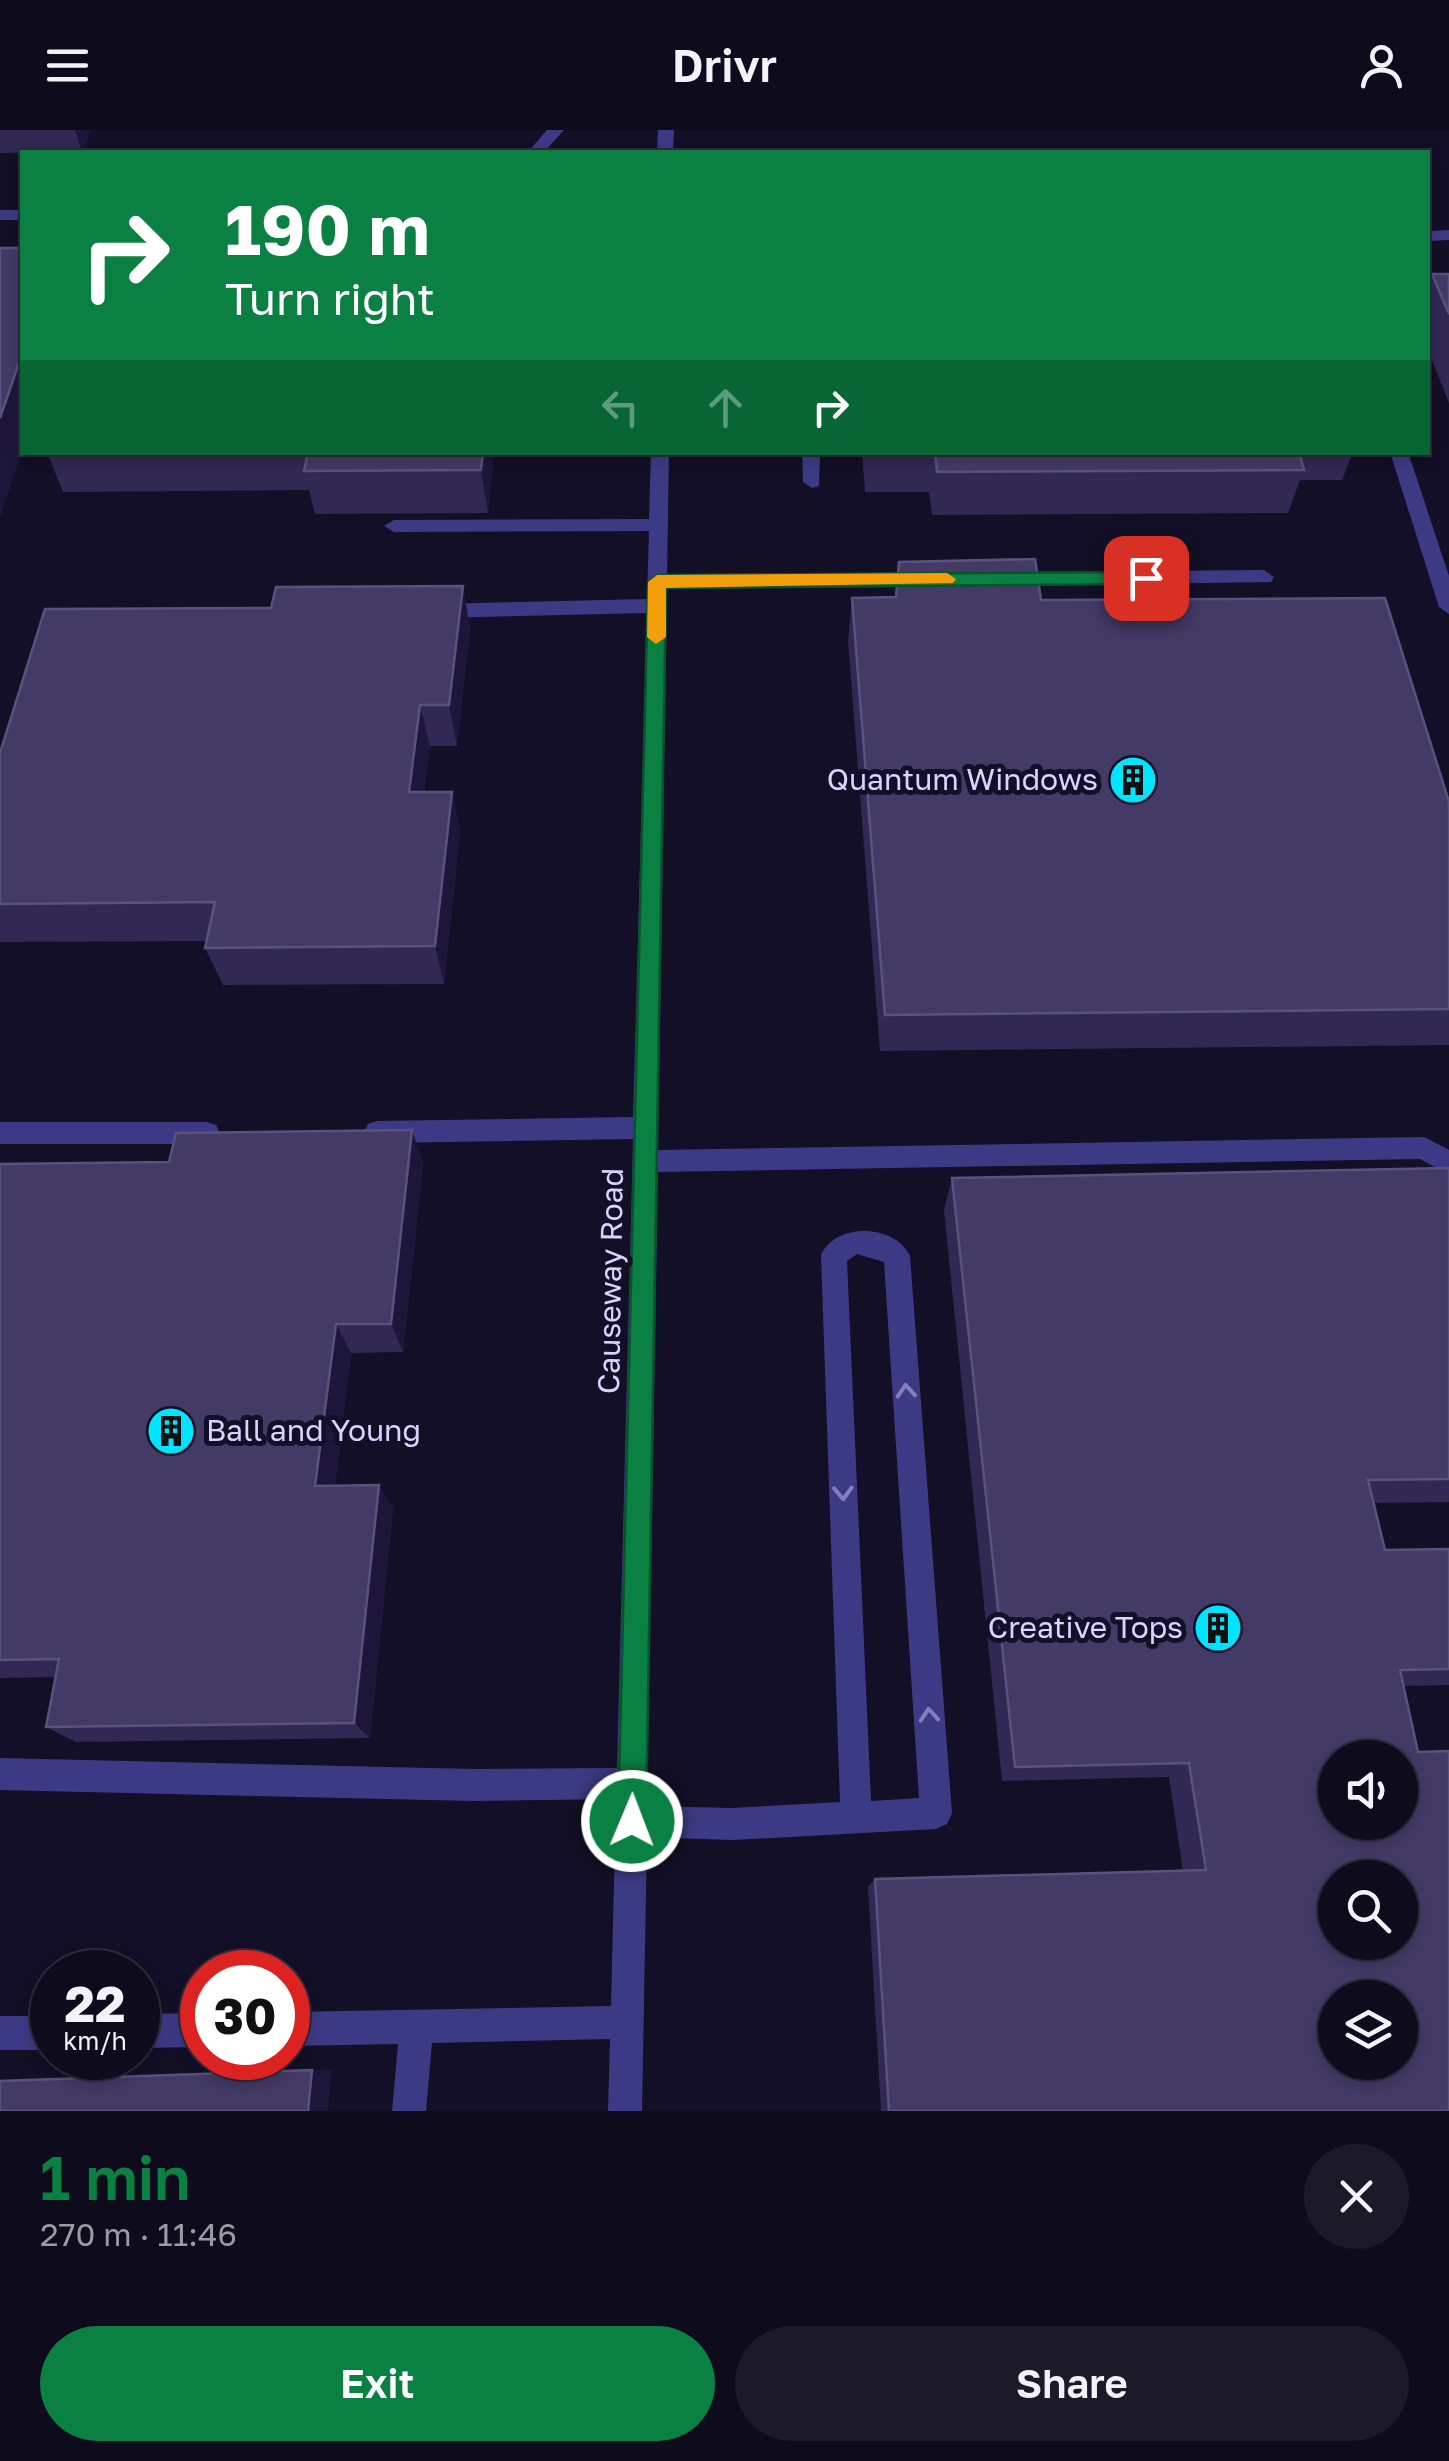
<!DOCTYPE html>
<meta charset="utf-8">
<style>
body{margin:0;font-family:"Golos Text",sans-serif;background:#1c1929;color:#f1f3f6;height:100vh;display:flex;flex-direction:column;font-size:38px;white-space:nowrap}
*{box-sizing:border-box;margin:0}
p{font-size:32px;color:#9b9ba3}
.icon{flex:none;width:55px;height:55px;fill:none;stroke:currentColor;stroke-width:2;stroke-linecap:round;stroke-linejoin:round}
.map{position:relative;height:1981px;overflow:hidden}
.side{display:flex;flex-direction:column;background:#0e0b1c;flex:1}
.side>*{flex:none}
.guide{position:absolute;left:20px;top:20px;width:1410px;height:305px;border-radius:0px;box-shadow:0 5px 15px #0003,0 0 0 2px #2e2b3b;background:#0b8043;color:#fff;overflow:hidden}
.buttons{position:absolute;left:1318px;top:1610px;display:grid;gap:20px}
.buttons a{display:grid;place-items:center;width:100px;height:100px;border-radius:50%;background:#0e0b1c;box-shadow:0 5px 15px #0003,0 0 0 2px #2e2b3b;font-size:50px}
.speed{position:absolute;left:30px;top:1820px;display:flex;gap:20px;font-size:50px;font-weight:700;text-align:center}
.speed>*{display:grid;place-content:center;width:130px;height:130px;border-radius:50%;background:#0e0b1c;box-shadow:0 5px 15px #0003,0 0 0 2px #2e2b3b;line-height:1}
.speed small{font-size:25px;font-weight:400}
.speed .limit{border:15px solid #d22;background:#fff;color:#111}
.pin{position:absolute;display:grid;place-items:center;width:85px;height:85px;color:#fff;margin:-42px;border-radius:20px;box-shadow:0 5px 15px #0006}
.me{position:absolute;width:110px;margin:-55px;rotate:1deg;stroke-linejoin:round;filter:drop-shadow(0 0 8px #0008)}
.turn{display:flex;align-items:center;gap:35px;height:210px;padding:0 40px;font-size:45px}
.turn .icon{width:130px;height:130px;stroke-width:2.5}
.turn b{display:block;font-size:70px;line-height:85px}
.lanes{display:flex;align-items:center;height:95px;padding:0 40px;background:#0003;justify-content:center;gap:50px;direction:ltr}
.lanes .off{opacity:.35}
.round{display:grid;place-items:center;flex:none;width:105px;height:105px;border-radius:52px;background:#1c1929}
.overview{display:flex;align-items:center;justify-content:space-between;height:170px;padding:0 40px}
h1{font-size:60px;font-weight:600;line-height:75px;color:#0b8043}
.primary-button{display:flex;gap:20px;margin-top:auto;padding:20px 40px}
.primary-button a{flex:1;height:115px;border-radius:60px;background:#0b8043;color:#fff;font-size:40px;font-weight:600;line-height:115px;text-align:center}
.primary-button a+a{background:#1c1929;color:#f1f3f6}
header{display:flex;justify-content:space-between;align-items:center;height:130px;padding:0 40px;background:#0e0b1c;font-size:45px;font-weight:600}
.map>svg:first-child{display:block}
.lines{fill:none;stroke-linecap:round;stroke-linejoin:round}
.minor{fill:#3d3a85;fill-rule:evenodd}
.wall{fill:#312854}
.shaded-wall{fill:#1d163a}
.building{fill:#433a66;stroke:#5a527e;stroke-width:2.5;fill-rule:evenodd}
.oneway{stroke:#837fbc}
.route{fill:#0b8043;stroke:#07532c;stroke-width:2.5}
.slow{fill:#f59e0b}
.labels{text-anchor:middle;stroke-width:10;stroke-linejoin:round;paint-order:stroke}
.poi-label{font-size:30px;fill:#d9d4ff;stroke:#130f26;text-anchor:end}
.street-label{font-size:30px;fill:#d9d4ff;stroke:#130f26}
</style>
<header><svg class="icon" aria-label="menu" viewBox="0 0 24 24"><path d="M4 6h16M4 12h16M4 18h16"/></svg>Drivr<svg class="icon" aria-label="person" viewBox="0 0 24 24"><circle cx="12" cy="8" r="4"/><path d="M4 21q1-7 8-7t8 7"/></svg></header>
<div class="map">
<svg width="1449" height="1981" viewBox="0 0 1449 1981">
<rect width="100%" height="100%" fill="#130f26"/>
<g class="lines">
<path class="minor" d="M547 0H564L544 22H528Z
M658 0H674L673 22H657Z
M0 80H22V90H0Z
M1449 100V110L1428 111V101Z
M651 322H669L667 445 927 442 937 449 927 456 667 459 658 1020 1424 1007 1449 1020V1045L1420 1029 658 1042 647 1676 732 1678 840 1672 821 1125C836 1092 895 1094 910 1126L952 1683 947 1694 936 1699 732 1710 647 1707 642 1981H608L610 1909 432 1913 426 1981H392L398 1914 288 1916V1882L611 1876 616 1669 475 1671 0 1660V1628L475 1639 617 1638 633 1009 377 1013 368 1010 364 1002 368 994 377 991 633 987 647 483 437 488 427 481 437 474 647 469 649 401 394 402 384 396 394 390 649 389ZM857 1124 884 1132 919 1668 871 1671 847 1131Z
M802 322H820L819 356 812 358 803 352Z
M1390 322H1408L1449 446V484L1439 477Z
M1264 440 1274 447 1271 452 1007 456 997 449 1007 442Z
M0 992H207L216 995 220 1003 216 1011 207 1014H0Z
M202 1883V1917L138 1918V1884Z
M0 1886H52V1920H0Z"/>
</g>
<path class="wall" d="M0 0H90L83 22 0 23Z
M1432 144H1449V273L1428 220V156Z
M47 322H494L488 383 315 384 309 360 63 362Z
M862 322H1353L1342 350H1300L1288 383 932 385 929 362H865Z
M899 432 1041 470 1449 672V915L880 921 848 511 852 468 895 467Z
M463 456 470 499 457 616H430L424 662H452L460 702 444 854 223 855 205 818 207 811 0 812V623L271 478Z
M412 1000 423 1034 403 1222 351 1223 335 1355 393 1378 370 1608 76 1612 46 1597 56 1547 0 1548V1034L169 1032Z
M1449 1038V1372L1373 1373 1385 1420 1449 1419V1555L1403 1556 1418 1622 1449 1981H881L868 1757 875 1749 1183 1741 1169 1647 1002 1651 944 1080 952 1048Z"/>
<path class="shaded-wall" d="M75 0H90L83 22H82Z
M22 224V321L0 389V288Z
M483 322H494L488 383 481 340Z
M463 456 470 499 457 616 449 575Z
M420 575 430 616 419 702 409 662Z
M452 662 460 702 444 854 435 816Z
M412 1000 423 1034 403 1222 391 1194Z
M336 1194 351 1223 332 1379 315 1356Z
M379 1355 393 1378 370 1608 354 1593Z
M312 1940H332L328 1981H308Z"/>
<path class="building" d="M0 118H22V224L0 288Z
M1432 144H1449V184Z
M308 322H483L481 340 304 341Z
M935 322H1299L1304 340 937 342Z
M1035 429 1041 470 1385 468 1449 672V879L885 885 852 468 896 467 899 432Z
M463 456 449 575H420L409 662H452L435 816 205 818 215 772 0 774V623L45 479 271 478 276 457Z
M412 1000 391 1194H336L315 1356 379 1355 354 1593 46 1597 59 1529 0 1530V1034L169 1032 176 1003Z
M1449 1038V1349L1368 1350 1385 1420 1449 1419V1539L1400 1540 1418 1622 1449 1621V1981H889L875 1749 1206 1740 1189 1633 1015 1637 952 1048ZM1335 1628H1400V1692H1335ZM1335 1748H1400V1812H1335ZM1335 1868H1400V1932H1335Z
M312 1940 308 1981H0V1951Z"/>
<defs><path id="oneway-chevron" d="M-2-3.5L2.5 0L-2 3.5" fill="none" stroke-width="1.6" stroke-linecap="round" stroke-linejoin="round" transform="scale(2.5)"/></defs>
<g class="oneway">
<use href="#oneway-chevron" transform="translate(906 1261) rotate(-94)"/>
<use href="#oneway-chevron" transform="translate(843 1363) rotate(88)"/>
<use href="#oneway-chevron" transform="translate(929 1585) rotate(-94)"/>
</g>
<path class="route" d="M1146 442 1155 448 1146 454 666 458 646 1691 642 1701 632 1705 622 1701 618 1691 648 452 657 445Z"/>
<path class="slow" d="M947 443 956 449 953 453 666 458V507L656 514 647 507 648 452 657 445Z"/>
<defs>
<g id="building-disc" transform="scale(2.5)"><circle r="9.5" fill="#00e5ff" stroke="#130f26"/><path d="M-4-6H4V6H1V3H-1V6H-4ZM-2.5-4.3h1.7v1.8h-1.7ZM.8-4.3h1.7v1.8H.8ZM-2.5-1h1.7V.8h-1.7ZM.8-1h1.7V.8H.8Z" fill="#111"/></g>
</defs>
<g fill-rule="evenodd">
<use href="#building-disc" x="1133" y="650"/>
<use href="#building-disc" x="171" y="1301"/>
<use href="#building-disc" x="1218" y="1498"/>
</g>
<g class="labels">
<g class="poi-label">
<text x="1098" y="660">Quantum Windows</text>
<text x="206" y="1311" text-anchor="start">Ball and Young</text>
<text x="1183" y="1508">Creative Tops</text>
</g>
<g class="street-label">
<text transform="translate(611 1151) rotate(-89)" y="10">Causeway Road</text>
</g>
</g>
</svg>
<div class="buttons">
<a><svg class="icon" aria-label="sound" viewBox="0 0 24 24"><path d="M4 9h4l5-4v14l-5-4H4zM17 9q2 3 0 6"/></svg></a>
<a><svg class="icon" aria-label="search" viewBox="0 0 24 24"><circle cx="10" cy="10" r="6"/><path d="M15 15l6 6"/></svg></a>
<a><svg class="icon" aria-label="layers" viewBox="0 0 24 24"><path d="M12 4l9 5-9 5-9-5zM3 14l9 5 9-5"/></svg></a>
</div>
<div class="speed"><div>22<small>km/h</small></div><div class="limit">30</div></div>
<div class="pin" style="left:1146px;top:448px;background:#d93025"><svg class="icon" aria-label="arrive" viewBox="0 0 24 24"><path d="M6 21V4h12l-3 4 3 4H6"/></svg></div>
<svg class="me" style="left:632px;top:1691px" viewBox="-20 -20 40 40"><circle r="17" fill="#0b8043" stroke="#fff" stroke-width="3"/><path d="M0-11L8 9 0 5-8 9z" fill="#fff"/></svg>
<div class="guide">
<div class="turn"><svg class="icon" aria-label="right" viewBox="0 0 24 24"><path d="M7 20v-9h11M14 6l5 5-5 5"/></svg><div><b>190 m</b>Turn right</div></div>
<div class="lanes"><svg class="icon off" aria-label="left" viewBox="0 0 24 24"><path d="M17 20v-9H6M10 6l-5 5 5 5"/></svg><svg class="icon off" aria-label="ahead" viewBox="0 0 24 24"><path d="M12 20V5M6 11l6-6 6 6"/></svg><svg class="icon" aria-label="right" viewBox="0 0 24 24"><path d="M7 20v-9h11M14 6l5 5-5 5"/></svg></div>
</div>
</div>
<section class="side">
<div class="overview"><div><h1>1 min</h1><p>270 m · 11:46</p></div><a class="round"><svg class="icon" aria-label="close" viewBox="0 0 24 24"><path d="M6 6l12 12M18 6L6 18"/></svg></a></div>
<div class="primary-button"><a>Exit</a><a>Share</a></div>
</section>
